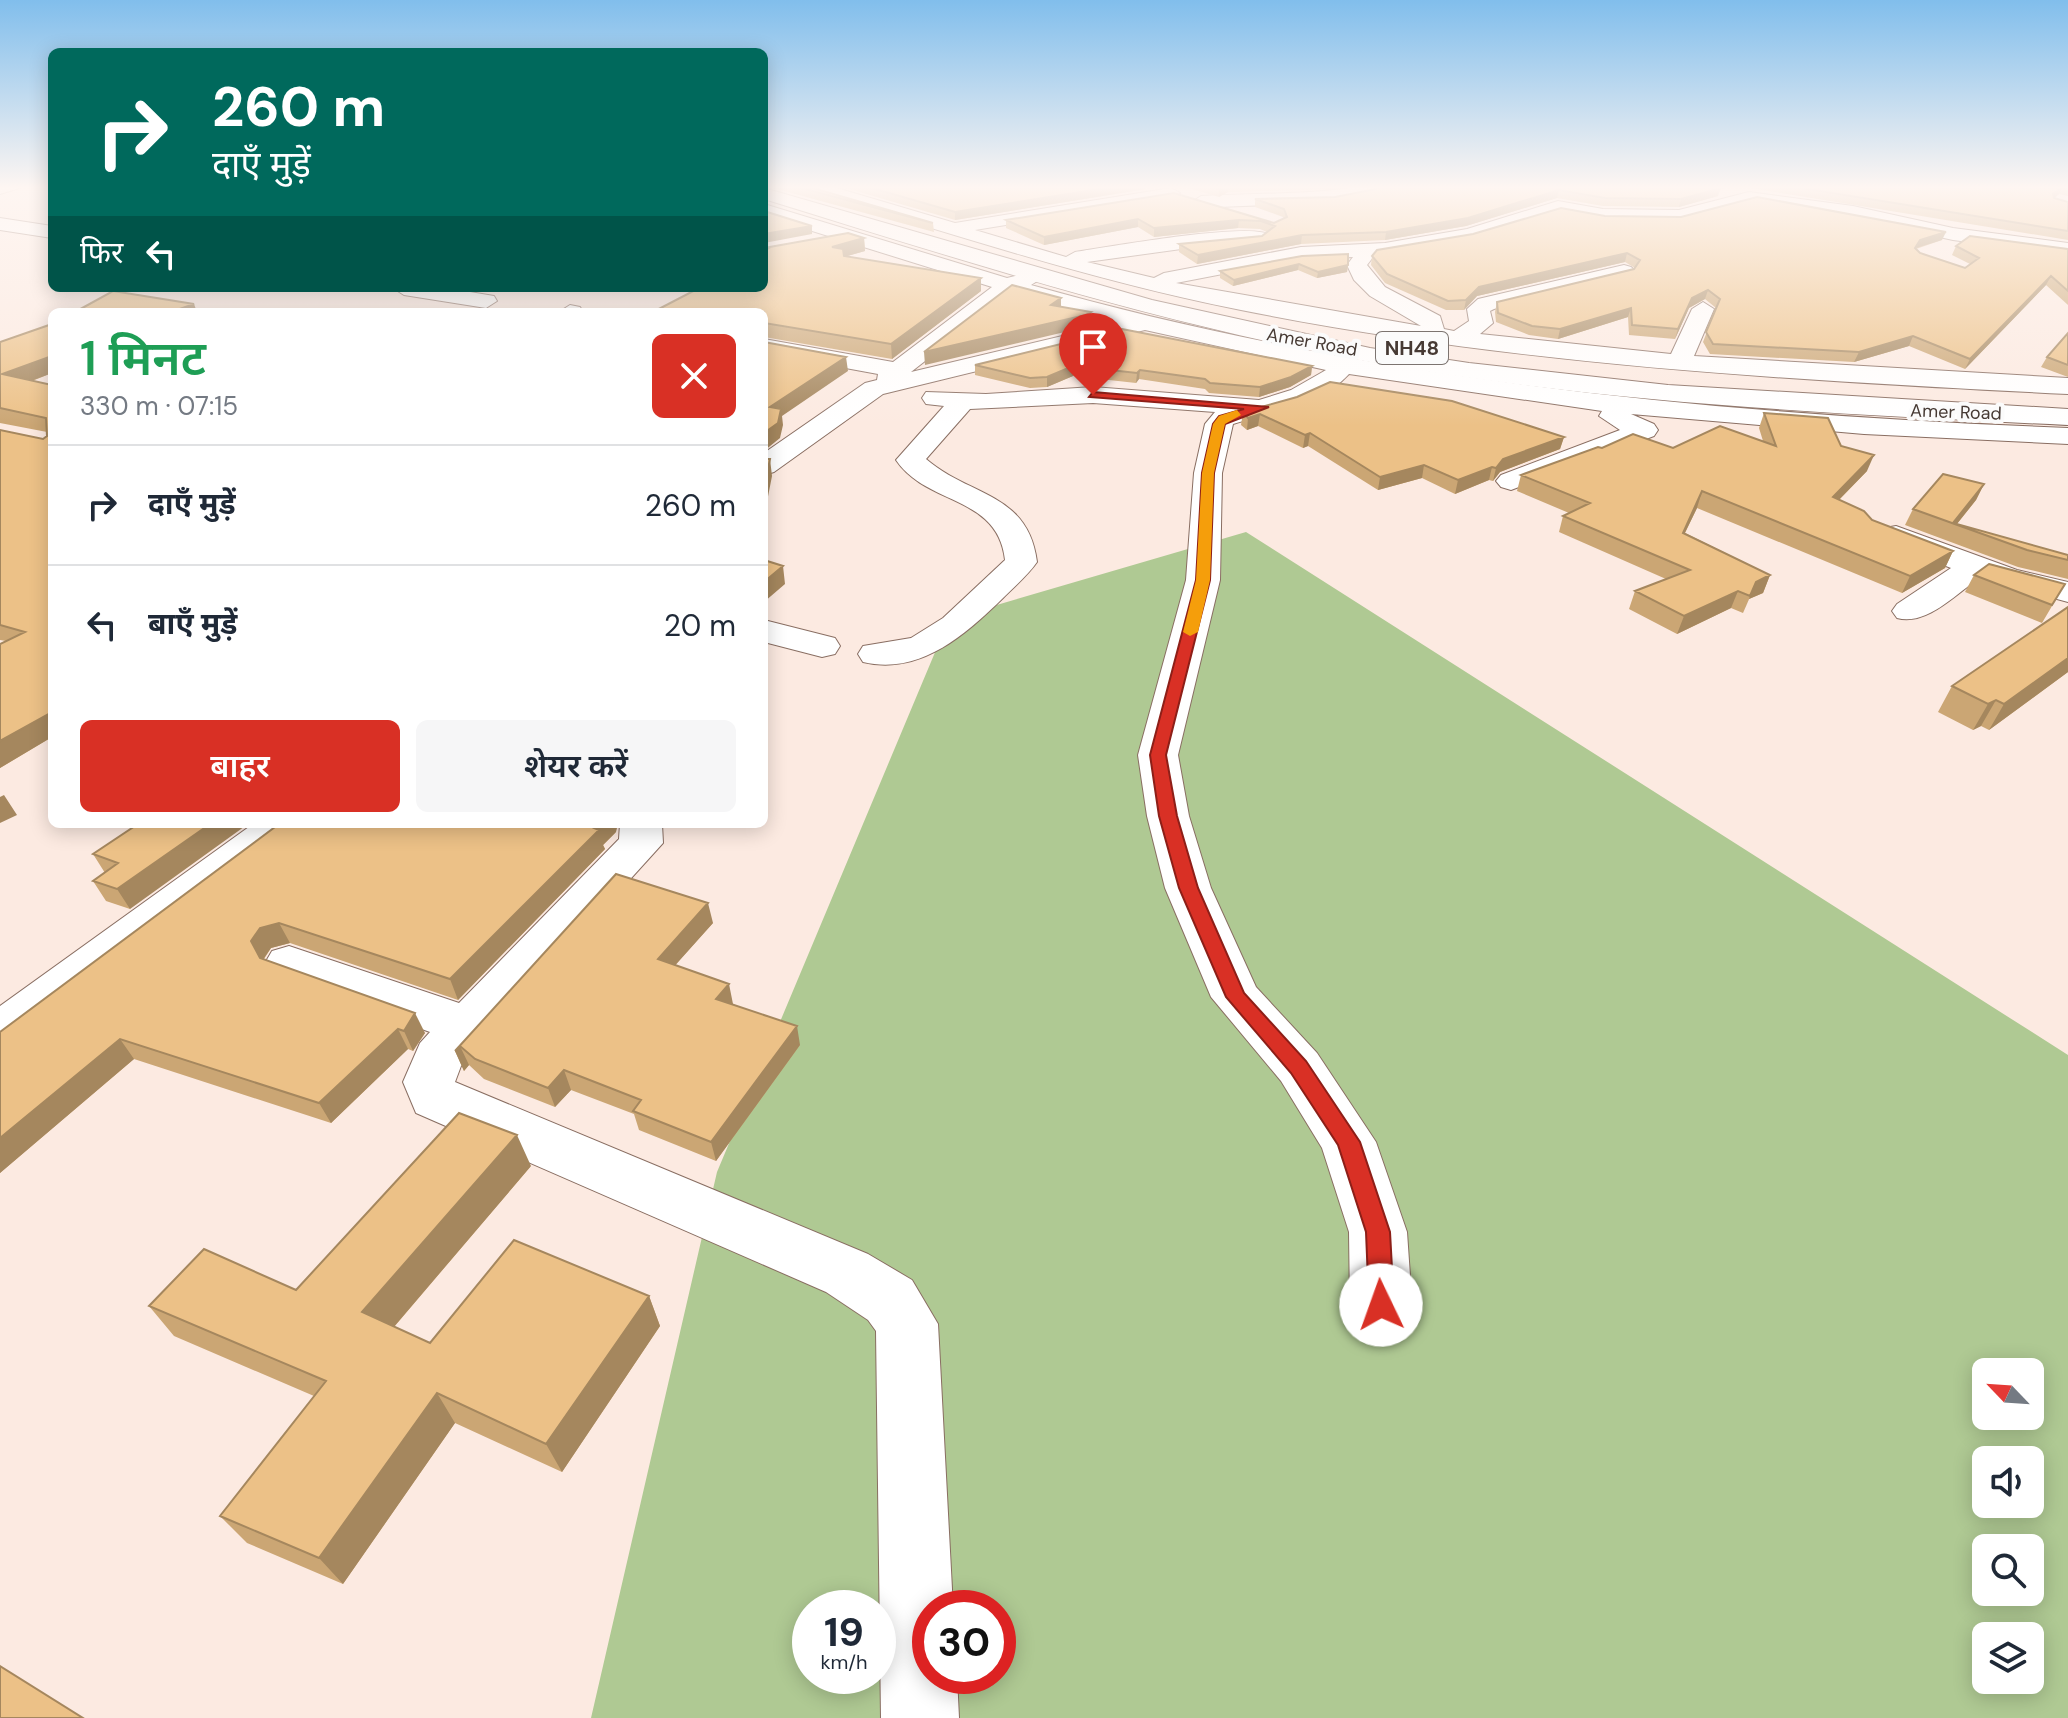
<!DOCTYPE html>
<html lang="hi">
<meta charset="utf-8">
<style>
body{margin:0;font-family:"DM Sans","Noto Sans Devanagari",sans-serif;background:#f6f6f7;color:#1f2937;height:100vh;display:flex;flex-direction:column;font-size:30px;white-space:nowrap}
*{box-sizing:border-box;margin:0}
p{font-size:26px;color:#747a83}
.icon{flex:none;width:44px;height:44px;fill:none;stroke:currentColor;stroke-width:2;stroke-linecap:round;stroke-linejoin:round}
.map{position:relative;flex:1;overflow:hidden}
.sheet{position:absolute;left:48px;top:308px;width:720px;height:520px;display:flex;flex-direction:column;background:#fff;border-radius:12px;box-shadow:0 4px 20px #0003}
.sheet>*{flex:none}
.guide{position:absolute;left:48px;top:48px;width:720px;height:244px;border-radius:12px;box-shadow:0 4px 20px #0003;background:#00695c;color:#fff;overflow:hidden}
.needle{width:52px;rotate:295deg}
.tools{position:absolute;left:1972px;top:1358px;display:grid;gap:16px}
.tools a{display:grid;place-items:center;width:72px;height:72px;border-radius:12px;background:#fff;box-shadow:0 4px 20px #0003;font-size:40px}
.speed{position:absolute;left:792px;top:1590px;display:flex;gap:16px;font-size:40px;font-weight:700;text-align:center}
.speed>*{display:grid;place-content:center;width:104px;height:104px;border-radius:50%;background:#fff;box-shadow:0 4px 20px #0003;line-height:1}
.speed small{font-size:20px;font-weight:400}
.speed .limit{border:12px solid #d22;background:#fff;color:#111}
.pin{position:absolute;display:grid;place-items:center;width:68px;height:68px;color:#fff;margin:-82px -34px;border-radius:50% 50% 50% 0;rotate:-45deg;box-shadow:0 0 8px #0007}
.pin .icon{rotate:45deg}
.me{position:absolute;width:88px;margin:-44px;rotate:357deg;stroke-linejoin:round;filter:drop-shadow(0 0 6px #0008)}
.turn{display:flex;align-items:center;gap:28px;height:168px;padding:0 32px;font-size:36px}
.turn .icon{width:104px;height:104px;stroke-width:2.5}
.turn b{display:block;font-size:56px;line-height:68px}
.then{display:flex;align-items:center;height:76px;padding:0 32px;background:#0003;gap:16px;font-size:30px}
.round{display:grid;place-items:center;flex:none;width:84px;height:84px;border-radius:12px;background:#f6f6f7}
.head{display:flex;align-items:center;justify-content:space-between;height:136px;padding:0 32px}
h1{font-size:48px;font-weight:600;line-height:60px;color:#1e9e55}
.button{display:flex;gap:16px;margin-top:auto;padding:16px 32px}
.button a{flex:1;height:92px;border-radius:12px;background:#d93025;color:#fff;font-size:32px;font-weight:600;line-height:92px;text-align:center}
.button a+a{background:#f6f6f7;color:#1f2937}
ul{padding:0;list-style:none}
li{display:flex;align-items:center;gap:24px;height:120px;padding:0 32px;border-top:2px solid #e0e1e3}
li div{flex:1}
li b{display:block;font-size:30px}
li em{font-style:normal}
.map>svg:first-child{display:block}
.green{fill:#afc993;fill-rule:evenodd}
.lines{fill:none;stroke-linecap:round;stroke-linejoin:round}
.minor-casing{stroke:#896e62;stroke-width:2}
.highway-casing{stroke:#896e62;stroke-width:2}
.minor{fill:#fff;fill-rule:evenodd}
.highway{fill:#fff;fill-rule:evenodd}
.wall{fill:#cba674}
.shaded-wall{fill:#a5875e}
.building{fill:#ecc187;stroke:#a5875e;stroke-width:2}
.route{fill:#d93025;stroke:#8d1f18;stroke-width:2}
.slow{fill:#f59e0b}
.labels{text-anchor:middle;stroke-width:8;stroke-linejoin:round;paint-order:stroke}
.far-street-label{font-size:18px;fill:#463a34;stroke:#fbfbfb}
.shield{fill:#fbfbfb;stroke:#7c7470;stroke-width:2}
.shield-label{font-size:20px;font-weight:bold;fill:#463a34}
</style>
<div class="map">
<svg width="2068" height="1718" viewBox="0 0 2068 1718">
<rect width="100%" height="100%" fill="#fceae1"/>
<path class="green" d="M1246 532 2068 1055V1718H591L717 1172 949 619ZM1986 1372H2030V1416H1986ZM1986 1460H2030V1504H1986ZM1986 1548H2030V1592H1986ZM810 1608H878V1676H810ZM930 1608H998V1676H930ZM1986 1636H2030V1680H1986Z"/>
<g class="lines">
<g class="minor-casing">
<path id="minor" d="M0 186H26L0 194Z
M803 186H830L955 223 1171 188 1180 193 1171 198 975 230 1066 257 1075 252C1104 248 1257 220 1271 236L1261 242H1232L1087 262 1154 278 1164 273 1301 247 1385 243 1467 229 1558 201 1603 209 1679 210 1749 192 1853 206 1953 228 2068 243V255L1953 240 1853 218 1750 203 1679 222 1603 221 1559 213 1470 240 1374 256 1367 265 1385 287 1440 316 1444 329 1454 331 1469 321 1467 309 1478 299 1624 265 1631 267 1635 271 1631 275 1494 309 1490 311 1493 323 1480 334 1671 354 1692 309 1703 302 1714 309 1694 356 2068 378V394C1791 380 1514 365 1241 310 1093 281 951 233 806 190ZM1353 257 1347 265 1354 280 1370 296 1421 326 1176 283 1301 259Z
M1363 186H1374L1377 190 1374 194C1320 207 1258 204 1201 208L1192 202 1201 196C1255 193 1310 195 1363 186Z
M764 204 1007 278 1031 272 1039 273 1042 278 1031 285C1369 381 1716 414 2068 428V444L1864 434 1631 414 1654 424 1658 430 1654 436 1511 490 1501 487 1496 481 1501 475 1620 430 1599 416 1602 411 1349 374C1320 406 1272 412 1233 424L1222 473 1220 580 1178 755 1189 816 1211 888 1256 987 1317 1053 1376 1142 1407 1232 1412 1305 1403 1325 1381 1333 1359 1325 1350 1305 1349 1232 1322 1148 1281 1081 1211 997 1165 888 1147 816 1138 755 1186 580 1194 473 1205 424 1215 412 1093 403 970 409 926 459C970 497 1028 492 1037 562 1028 575 1015 586 1003 598 966 634 920 676 863 662L858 654 863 646 911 638 943 618 1005 560C998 495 927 506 896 460L944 406 926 404 922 398 926 392 986 394 1093 387 1259 400 1291 390 1326 370 1145 330 883 394 774 472 764 475V453L865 383 877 380 878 374 764 353V339L893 362 992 287 764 216ZM1012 293 1117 323 911 372Z
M0 218 52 226V238L0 230Z
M393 288H446L494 296 497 301 486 308 404 295Z
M570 305 580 307 583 312H559Z
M1896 526 2017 570 2068 582V602L1979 578C1955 595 1926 626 1897 618L1892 611 1897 604 1951 568 1885 542 1880 535 1885 528Z
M764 620 835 638 840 646 835 654 822 657 764 642Z
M253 824H302L296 834 18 1047 0 1052V1006Z
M620 824H662L663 843 461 1066 455 1082 868 1254 912 1280 938 1324 953 1608H930V1676H957L959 1718H881L876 1331 868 1320 826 1292 416 1113 403 1082 420 1043 430 1032 272 975 265 963 272 951 289 946 459 1003 619 839Z"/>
</g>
<g class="highway-casing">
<path id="highway" d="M764 188 1152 300 1370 348 1469 363 1668 385 2068 409V425C1835 414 1600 403 1370 362 1164 325 964 261 764 199Z"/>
</g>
<use href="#minor" class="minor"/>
<use href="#highway" class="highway"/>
</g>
<path class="wall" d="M766 186H806L933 223 934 232Z
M839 186H1146V189L955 220Z
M1182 186H1350L1333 189 1228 192 1219 197Z
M1370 186H1718V196L1679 207 1603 206 1557 198 1466 226 1385 240 1301 244 1197 264 1179 252V244L1262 236 1267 232 1260 229 1238 228 1154 237 1138 227 1044 245 1006 228V220L1174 193 1274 223 1284 219 1283 217 1255 207V199L1335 197 1377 188Z
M1738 186H2068V196L2059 194 2055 198 2068 202V240Z
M1605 216 1942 240 1916 249 1920 253 1965 268 1970 264 1952 255 1956 246 2068 249V305L2046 285 1965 369 1909 346 1854 362 1710 354 1703 342 1716 308 1705 299 1689 308 1675 339 1629 335 1628 317 1558 339 1529 335 1496 322 1495 312 1497 302 1634 269 1635 268 1625 262 1477 296 1464 310H1446L1385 283 1371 265 1372 256Z
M864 238 865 251 847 256 981 291 892 359 764 337V312L693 291V288H764V248Z
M1302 256 1348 265 1347 272 1317 278 1298 270 1233 286 1220 278V271Z
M2068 333V377L2041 367 2047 357Z
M0 342 52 373 32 381 52 385V737L0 768V644L6 641 0 640V430L43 439 47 436V432L0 423Z
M975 365 1312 366 1311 375 1290 387 1259 397 1209 393 1205 389 1139 379 1136 383 1073 376 1047 387 1030 388 975 375Z
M1243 412 1564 437 1560 449 1500 472 1493 481 1489 480 1455 494 1422 478 1378 490 1308 446 1303 448 1258 426 1247 430 1241 425Z
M1764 413 1841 446 1867 471 1839 500 1872 520 1953 551 1945 568 1902 593 1697 508 1685 533 1770 575 1763 593 1749 599 1743 613 1731 608 1677 634 1629 609 1635 591 1666 579 1559 532 1563 516 1569 513 1517 491 1521 475 1673 448 1763 441 1759 428Z
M1984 484 1976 500 1957 524 2068 555V579L2018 567 1905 525 1913 509Z
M1974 575 2065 584 2042 623 1965 592Z
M2068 607V672L1989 730 1981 726 1973 730 1938 712 1952 686Z
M138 824 130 909 106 901 93 881 105 873 93 854Z
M616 832 603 845 605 849 458 1000 290 943 271 948 264 959 425 1033 413 1051 408 1049 331 1123 134 1059 0 1173V1032L142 928Z
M616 874 713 923 675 965 733 1004V1005L800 1045 716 1161 639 1130 634 1114 571 1090 555 1107 484 1079 469 1065 464 1071 455 1051Z
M531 1166 394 1327 430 1343 649 1296 660 1326 562 1472 455 1423 343 1584 247 1543 220 1516 314 1396 174 1336 149 1306 296 1290Z"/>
<path class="shaded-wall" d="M1118 186H1146V189L955 220V212Z
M1226 186H1228V192L1219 197V189Z
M1333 186H1350L1333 189Z
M2063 187 2059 194 2049 202 2053 194Z
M1721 188 1718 196 1679 207 1681 199Z
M1559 190 1557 198 1466 226 1385 240 1386 232Z
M1138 219V227L1044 245V237Z
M1239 220 1238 228 1154 237V228Z
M812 226V234L764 243V234Z
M1946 232 1942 240 1916 248 1912 257 1920 240Z
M1302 235 1301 244 1197 264 1198 255Z
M864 238 865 251 844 257 832 247Z
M1627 253 1625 262 1477 296 1464 310 1466 300 1479 287Z
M1299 264 1298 270 1233 286 1234 280Z
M1348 265 1347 272 1317 278 1318 272Z
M2051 276 2046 285 1965 369 1970 359Z
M981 278V291L892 359 891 344Z
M1708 290 1705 299 1689 308 1675 339 1678 329 1692 298Z
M1061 298V310L1051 305Z
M194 304 197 312H171Z
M1631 308 1628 317 1558 339 1560 329Z
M1091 312 1090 324 1086 327 925 365 924 352Z
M1913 336 1909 346 1854 362 1859 352Z
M52 356V373L10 389 2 374Z
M846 357 848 371 782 416 783 425 780 438 764 451V433L770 407Z
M1073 366V376L1047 387V377Z
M1312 366 1311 375 1290 387 1259 397 1260 387Z
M1140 370 1139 379 1136 383 1137 373Z
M1260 414 1258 426 1247 430 1248 418Z
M1310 433 1308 446 1303 448 1305 435Z
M1564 437 1560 449 1500 472 1493 481 1496 468 1503 459Z
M1874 455 1867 471 1826 513 1833 497Z
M770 459 772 476 764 517V488Z
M1424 465 1422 478 1378 490 1380 477Z
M1492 467 1489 480 1455 494 1458 480Z
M1984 484 1976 500 1956 525 1953 523Z
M1702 491 1697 508 1677 549 1683 533Z
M1953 551 1945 568 1902 593 1910 576Z
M783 566 785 584 764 602V582Z
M1770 575 1763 593 1749 599 1743 613 1756 582Z
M1738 591 1731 608 1677 634 1684 616Z
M2068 658V672L1989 730 2004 704Z
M1996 700 1981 726 1973 730 1988 704Z
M52 712V737L0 768V741Z
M4 795 17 815 0 823V797Z
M210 824H248L130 909 117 889Z
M599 824H618L616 832 603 845 605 849 458 1000 450 979Z
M708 903 713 923 663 979 658 959Z
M279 923 290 943 271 948 262 961 251 941 260 928Z
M729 984 733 1004 721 1019 716 999Z
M415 1013 425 1033 413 1051 404 1031Z
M797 1026 800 1045 716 1161 711 1142Z
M398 1029 408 1049 331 1123 319 1103Z
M120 1039 134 1059 0 1173V1138Z
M460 1046 469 1065 464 1071 455 1051Z
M564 1070 571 1090 555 1107 548 1088Z
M517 1135 531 1166 381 1342 362 1312Z
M649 1296 660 1326 562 1472 546 1444Z
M437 1393 455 1423 343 1584 319 1558Z"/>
<path class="building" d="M794 186H806L933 223Z
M865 186H1118L955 212Z
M1208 186H1226L1219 189Z
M1378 186H1717L1721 188 1681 199 1605 198 1559 190 1468 218 1386 232 1302 235 1198 255 1179 244 1262 236 1275 226 1261 221 1239 220 1154 228 1138 219 1044 237 1006 220 1174 193 1274 223 1287 217 1284 209 1255 199 1335 197 1376 189Z
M1789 186H2068V187H2063L2053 194 2054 198 2068 202V231Z
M1757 197 1946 232 1920 240 1915 248 1920 253 1965 268 1979 258 1956 246 1970 236 2068 249V291L2051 276 1970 359 1913 336 1859 352 1713 344 1706 332 1720 299 1708 290 1692 298 1678 329 1632 325 1631 308 1560 329 1532 326 1498 313 1497 302 1634 269 1640 260 1627 253 1479 287 1466 300 1448 301 1387 274 1372 256 1377 250 1473 234 1561 208 1605 216 1681 217Z
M764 211 812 226 764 234Z
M848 233 864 238 832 247 843 249 844 256 981 278 891 344 764 323V312H653L699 288H764V251L769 248H764Z
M1348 254V265L1318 272 1299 264 1234 280 1220 271 1302 256Z
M1012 285 1061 298 1051 305 1091 312 1086 315 924 352Z
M113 291 194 304 171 312H75Z
M52 324V356L2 374 52 385V712L0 741V644L25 632 0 625V430L43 439 47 436 46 418 0 408V342Z
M1122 329 1312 366 1291 377 1260 387 1210 383 1205 379 1140 370 1137 373 1073 366 1047 377 1030 378 975 365Z
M2068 333V365L2047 357Z
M764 342 846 357 770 407 781 409 778 423 764 433Z
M1330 382 1452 401 1564 437 1503 459 1496 468 1492 467 1458 480 1424 465 1380 477 1310 433 1305 435 1260 414 1248 418 1243 412 1297 397Z
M1764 413 1828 418 1841 446 1874 455 1833 497 1864 511 1872 520 1953 551 1910 576 1702 491 1683 533 1770 575 1756 582 1750 596 1738 591 1684 616 1635 591 1690 570 1563 516 1590 503 1521 475 1598 447 1602 448 1633 434 1673 448 1720 426 1776 446Z
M764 459H770L764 488Z
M1943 474 1984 484 1953 523 2068 555V560L2027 550 1913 509Z
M764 560 783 566 764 582Z
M1989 564 2065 584 2052 605 1974 575Z
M2068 607V658L2004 704 1996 700 1988 704 1952 686Z
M138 824H210L117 889 93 881 118 863 93 854Z
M279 824H599L594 828 599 830 450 979 279 923 260 928 251 941 260 958 415 1013 404 1031 398 1029 319 1103 120 1039 0 1138V1032Z
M616 874 708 903 658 959 729 984 716 999 797 1026 711 1142 633 1111 641 1100 564 1070 548 1088 475 1059 460 1046 455 1051Z
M459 1113 517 1135 362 1312 430 1343 514 1240 649 1296 546 1444 437 1393 319 1558 220 1516 326 1381 149 1306 204 1249 296 1290Z
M0 1666 83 1718H0Z"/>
<linearGradient id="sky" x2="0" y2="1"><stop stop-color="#81beec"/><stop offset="0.44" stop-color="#fef6f2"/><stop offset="1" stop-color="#fef6f2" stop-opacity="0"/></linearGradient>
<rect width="2068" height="426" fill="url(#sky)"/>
<path class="route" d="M1093 392 1269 407 1225 424 1214 473 1210 580 1166 755 1177 816 1198 888 1244 993 1306 1061 1360 1142 1390 1232 1394 1305 1390 1313 1381 1316 1372 1313 1369 1305 1366 1232 1338 1145 1291 1073 1226 997 1179 888 1159 816 1150 755 1196 580 1202 473 1213 424 1219 416 1244 409 1089 397Z"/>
<path class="slow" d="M1237 410 1241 415 1225 424 1214 473 1210 580 1198 632 1190 636 1183 632 1196 580 1202 473 1213 424 1219 416Z"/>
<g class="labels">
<g class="far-street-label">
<text transform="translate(1312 342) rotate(10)" y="6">Amer Road</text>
<text transform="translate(1956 412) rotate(2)" y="6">Amer Road</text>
</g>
<rect class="shield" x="1376" y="332" width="72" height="32" rx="6"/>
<g class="shield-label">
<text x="1412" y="355">NH48</text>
</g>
</g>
</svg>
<div class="tools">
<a><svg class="needle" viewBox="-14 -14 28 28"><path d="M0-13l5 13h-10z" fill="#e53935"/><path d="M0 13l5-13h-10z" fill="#747a83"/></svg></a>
<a><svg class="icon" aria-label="sound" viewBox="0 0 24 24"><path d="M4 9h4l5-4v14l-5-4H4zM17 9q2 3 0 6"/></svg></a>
<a><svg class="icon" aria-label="search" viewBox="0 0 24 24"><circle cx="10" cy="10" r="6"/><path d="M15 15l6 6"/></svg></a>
<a><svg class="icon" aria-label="layers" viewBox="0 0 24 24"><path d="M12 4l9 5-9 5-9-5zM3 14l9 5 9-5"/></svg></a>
</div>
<div class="speed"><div>19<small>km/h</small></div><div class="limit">30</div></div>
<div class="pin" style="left:1093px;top:395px;background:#d93025"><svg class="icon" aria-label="arrive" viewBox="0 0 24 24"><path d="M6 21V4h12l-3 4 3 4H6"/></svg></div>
<svg class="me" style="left:1381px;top:1305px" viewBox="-20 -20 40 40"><circle r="19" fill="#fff"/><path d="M0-13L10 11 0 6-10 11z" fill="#d93025"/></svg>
<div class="guide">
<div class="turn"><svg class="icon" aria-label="right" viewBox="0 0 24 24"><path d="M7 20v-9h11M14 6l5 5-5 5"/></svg><div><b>260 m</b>दाएँ मुड़ें</div></div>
<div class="then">फिर<svg class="icon" aria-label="left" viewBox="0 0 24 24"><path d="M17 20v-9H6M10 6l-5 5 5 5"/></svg></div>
</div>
<section class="sheet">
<div class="head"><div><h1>1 मिनट</h1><p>330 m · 07:15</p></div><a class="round" style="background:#d93025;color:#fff"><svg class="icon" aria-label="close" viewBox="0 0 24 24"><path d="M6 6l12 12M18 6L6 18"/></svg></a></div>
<ul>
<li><svg class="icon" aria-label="right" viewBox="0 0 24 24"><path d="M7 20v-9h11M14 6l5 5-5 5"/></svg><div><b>दाएँ मुड़ें</b></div><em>260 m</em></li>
<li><svg class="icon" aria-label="left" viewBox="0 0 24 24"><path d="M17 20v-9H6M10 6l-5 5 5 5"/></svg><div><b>बाएँ मुड़ें</b></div><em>20 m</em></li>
</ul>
<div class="button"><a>बाहर</a><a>शेयर करें</a></div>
</section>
</div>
